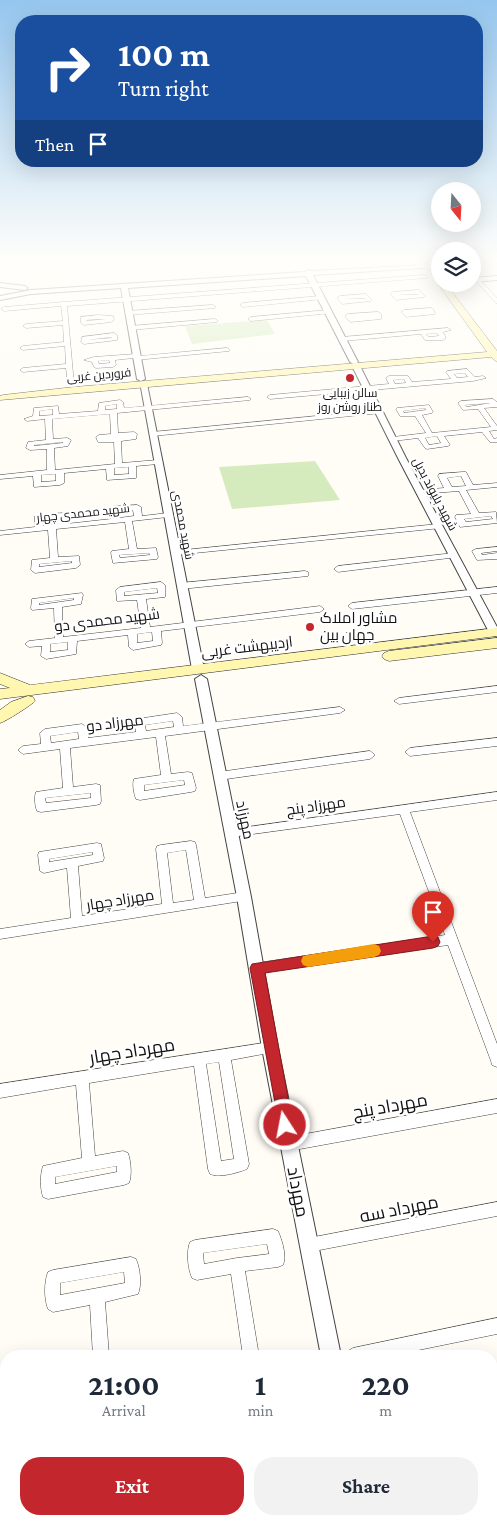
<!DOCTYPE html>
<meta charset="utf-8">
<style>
body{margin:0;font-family:"Crimson Pro",Cairo,serif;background:#f2f2f3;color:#1f2937;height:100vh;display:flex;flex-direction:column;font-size:19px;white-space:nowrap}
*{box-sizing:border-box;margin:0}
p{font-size:16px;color:#747a83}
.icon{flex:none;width:28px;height:28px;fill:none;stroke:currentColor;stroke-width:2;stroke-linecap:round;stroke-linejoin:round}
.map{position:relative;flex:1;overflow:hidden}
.side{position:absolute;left:0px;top:1350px;width:498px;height:175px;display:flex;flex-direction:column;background:#fff;border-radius:20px 20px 0 0;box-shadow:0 5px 20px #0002}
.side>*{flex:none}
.top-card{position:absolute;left:15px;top:15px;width:468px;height:152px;border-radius:20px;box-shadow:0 5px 20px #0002;background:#1a4fa0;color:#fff;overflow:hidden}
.needle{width:32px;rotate:162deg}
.tools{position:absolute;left:431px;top:182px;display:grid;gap:10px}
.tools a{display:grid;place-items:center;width:50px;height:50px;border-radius:50%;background:#fff;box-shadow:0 5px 20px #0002;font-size:25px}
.pin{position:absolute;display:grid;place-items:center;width:42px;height:42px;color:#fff;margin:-51px -21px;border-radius:50% 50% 50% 0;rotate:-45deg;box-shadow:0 0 5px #0007}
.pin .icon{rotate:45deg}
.me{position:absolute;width:55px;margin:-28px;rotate:349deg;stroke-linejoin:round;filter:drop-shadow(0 0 4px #0008)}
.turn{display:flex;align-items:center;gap:18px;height:105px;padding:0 20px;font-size:22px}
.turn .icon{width:65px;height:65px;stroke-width:2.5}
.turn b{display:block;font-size:35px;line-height:42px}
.then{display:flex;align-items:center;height:48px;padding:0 20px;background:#0003;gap:10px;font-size:19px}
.eta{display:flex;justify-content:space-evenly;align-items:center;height:85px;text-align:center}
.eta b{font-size:30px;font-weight:700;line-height:35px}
.primary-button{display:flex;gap:10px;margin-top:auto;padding:10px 20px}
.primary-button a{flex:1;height:58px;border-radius:20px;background:#c4262e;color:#fff;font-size:20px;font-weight:700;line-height:58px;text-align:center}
.primary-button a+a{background:#f2f2f3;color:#1f2937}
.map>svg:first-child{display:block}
.green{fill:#d5ebbd}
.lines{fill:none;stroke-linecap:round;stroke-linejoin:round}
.minor-casing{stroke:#444;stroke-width:1}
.tertiary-casing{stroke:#444;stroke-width:2}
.secondary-casing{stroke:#333;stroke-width:1}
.minor{fill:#fff;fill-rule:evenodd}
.tertiary{fill:#fff;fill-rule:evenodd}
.secondary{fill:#fff6b0;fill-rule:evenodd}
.route{fill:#c4262e;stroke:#7f191e}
.slow{fill:#f59e0b}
.poi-dot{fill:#c4262e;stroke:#fff;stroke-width:2}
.labels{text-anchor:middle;stroke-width:5;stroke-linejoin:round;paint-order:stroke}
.far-street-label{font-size:12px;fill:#111;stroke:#fff}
.far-poi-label{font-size:12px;fill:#111;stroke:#fff}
.poi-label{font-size:15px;fill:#111;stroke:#fff;text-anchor:start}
.street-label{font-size:15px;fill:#111;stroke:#fff}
.near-street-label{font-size:18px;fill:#111;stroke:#fff}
</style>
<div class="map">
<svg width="497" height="1525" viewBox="0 0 497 1525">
<rect width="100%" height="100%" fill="#fffdf5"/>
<path class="green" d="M267 320 275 334 192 344 185 326Z
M315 461 340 500 232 509 219 467Z"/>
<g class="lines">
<g class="minor-casing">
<path id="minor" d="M425 275 427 276V278L67 306 74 385 71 387 68 385 66 368 23 372 20 370 23 368 66 364 65 346 23 350 20 348 23 346 64 342 63 325 26 328 23 326 26 324 63 321 61 306 4 311 1 309 4 307 64 302Z
M477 277 497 298V304L475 280 474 279Z
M419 290 424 295V297L396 300 390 294 393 292ZM417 294 418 295H397Z
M366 294 371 299V301L342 304 337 298 340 296ZM364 298 365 299H344Z
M321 296 323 297V299L243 307 240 305 243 303Z
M213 305 216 307 215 308 128 315 125 313 128 311Z
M431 308 434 310 435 314 406 317 401 312 404 310Z
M329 310 331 311V313L251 321 248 319 251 317Z
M378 312 381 314V319L350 322 345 316 348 314Z
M98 315 113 316 114 320 111 322 84 325 81 323V317ZM98 319H106L87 321 86 320Z
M215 319 217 320V322L131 330 128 328 131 326Z
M448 328 451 330 443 332 446 338 443 340H425L421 334 343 341 340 339 343 337ZM437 333 439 336 429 337 426 334Z
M114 333 117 335V340L84 344 81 342 82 337ZM111 337 112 338 87 340Z
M227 348 229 349V351L136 360 133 358 115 360 116 365 113 367 96 368 94 367 92 362 84 360 94 357 136 354 139 356ZM109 360 110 363 99 364 98 361Z
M467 369 475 377 483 376 486 378 473 381 270 399 267 397 270 395 389 384 386 378 389 376H408L412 382 451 379 446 372 447 371ZM465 373 468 377 457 378 454 374ZM404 379 406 383 395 384 393 380Z
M248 397 251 399 250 400 117 413 118 433 134 432 137 434 136 439 121 441 122 463 158 460 162 462 158 464 136 466V478L107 480 106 469 64 473V483L60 485 34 487 33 476 0 479V475L47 470V449L30 450 26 448 28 442 46 440 45 419 27 421 24 419 33 416 34 408 58 406 59 414 98 411 99 403 120 400 123 402 124 408ZM117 404V409L105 410V406ZM53 409V415L39 416V411ZM110 414 111 434 99 435 96 437 98 442H114L115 464 55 470 54 448 68 446 71 440 67 438 53 439 52 419ZM63 442V443L34 446V445ZM129 467V474L114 475V468ZM56 474V481L41 482V475Z
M493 399 497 402V407L484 408 497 426V430L489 431 494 439 497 438V442H490L482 432 444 436 450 445 448 446 427 449 425 448 418 438 393 441 390 439 393 437 426 433 415 416H400L396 409 397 408 429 405 433 412 432 413 422 415 432 433 491 427 478 409 463 410 458 403 461 401ZM491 403 467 407 465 405ZM425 408 426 410 404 413 403 411ZM437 436 441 443 429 445 425 438Z
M379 410 382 412 381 413 153 436 150 434 153 432Z
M463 472H466L473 485 497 483V487L466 490 479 513 496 512 497 523 460 527 455 517 456 515 471 514 459 491 420 494 416 492 420 490 444 488 438 476 439 474ZM461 476 466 486 452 487 447 478ZM491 516 493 519 466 522 464 519Z
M137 505 141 507 142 516 168 513 172 515 168 517 132 521 137 549 156 548 158 557 157 559 113 563 111 553 112 551 129 549 125 522 56 529 58 557 79 556 80 565 76 568 35 573 31 570 32 560 50 558 48 530 0 535V531L35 527V516L39 514 65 513 66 524 111 519V507ZM133 510 134 516 119 518 118 511ZM58 517V524L43 526V518ZM149 553 150 555 120 558 119 555ZM72 561V563L39 567V564Z
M438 524H441V528L175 555 171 553 175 551Z
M497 547V551L481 553 482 555 497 553V559L477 560 472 551 476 549Z
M454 553H457V557L338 572 334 569 338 566Z
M305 571 308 572V576L181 589 177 586 181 583Z
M161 582 165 585V597L146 599 150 627 320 606 324 609 320 612 161 631 162 643 161 645 133 650 129 647 128 635 77 641 76 654 46 659 41 656 42 646 29 647 25 644 29 641 55 638 54 608 32 610 31 608 32 599 82 593 83 595 81 604 62 607 63 637 141 628 137 600 117 601 116 590 120 587ZM157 588 158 593 124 596V592ZM74 598V600L39 605V603ZM152 632 153 641 137 643V634ZM68 642V650L50 652V644Z
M497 587V593L352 609 348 606 352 603Z
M497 686V692L399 704 394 701 399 698Z
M340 707 345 710 340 713 165 736 171 774 188 772 192 773 196 788 195 791 191 792 140 800 136 799C134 794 132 784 134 779L161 775 156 737 70 748 73 787 96 784 100 785 101 801 100 804 96 805 41 812 37 811C35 806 34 797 36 792L63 788 60 749 23 754 18 750 23 746 41 744 40 733 45 729 82 724 87 728 88 738 136 732 135 722 137 719 177 713 182 717 183 726ZM173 721 174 727 146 731 145 725ZM78 732 79 739 51 743 50 736ZM184 780 185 785 144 791V785ZM91 793V798L46 803 45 798Z
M497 738V746L410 756 405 752 410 748Z
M370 751 375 755 370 759 219 780 215 779 214 776 215 773 219 772Z
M497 792V800L410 812 497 1044V1067L492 1065 491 1061 448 945 257 973 253 972 251 968 253 964 257 963 445 935 400 814 231 837 227 836 226 833 227 830Z
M191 841 195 842 196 845 205 898 244 892 248 894 250 897 248 900 0 939V929L71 918 67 868 44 873 40 871 38 855 39 852 97 843 101 844 104 858 103 861 78 866 82 916 162 904 156 849 157 846 161 845ZM186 850 194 900 173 903 167 853ZM93 852V855L49 862V859Z
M270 1042 274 1044 276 1048 274 1052 231 1060 249 1164 247 1169C237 1173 220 1178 210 1174L208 1169 194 1066 89 1083 95 1156 123 1151 128 1153C131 1162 132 1175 129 1183L124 1185 48 1199 43 1197C40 1188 40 1175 43 1166L82 1158 76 1085 0 1098V1084ZM219 1062 234 1159 221 1161 206 1064ZM117 1166V1172L55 1184V1177Z
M497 1099V1113L289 1151 284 1149 282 1144 284 1139 289 1137Z
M497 1202V1216L309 1252 304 1250 302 1245 304 1240 309 1238Z
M273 1229 278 1231C282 1240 287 1256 283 1265L278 1267 245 1271 259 1356H243L231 1274 197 1280 192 1278C188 1269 186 1252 190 1242L195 1240ZM267 1244 269 1254 237 1258 204 1264 203 1253Z
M131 1257 136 1259C140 1268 142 1285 138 1294L105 1302 109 1356H93L90 1305 53 1312 48 1309C44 1299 44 1282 48 1272L53 1270ZM124 1272 125 1283 60 1295V1283Z
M497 1318V1334L389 1356H345L348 1351 353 1348Z"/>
</g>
<g class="tertiary-casing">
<path id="tertiary" d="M424 265 425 266 422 268 313 275 358 362 356 364 360 366 406 458 497 627V635L494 636 489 632 398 458 352 366 354 364 350 362 306 276 128 288 145 379 141 381 137 379 121 288 31 294 0 300V296L31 290 305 272 308 270 311 271Z
M497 276V280L472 282V278Z
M0 283 25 286 28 288 25 290 0 287Z
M140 382 147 384 204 669 198 673 192 669Z
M201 675 207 679 251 897 278 1048 341 1356H321L262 1048 237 897 195 679Z"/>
</g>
<g class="secondary-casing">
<path id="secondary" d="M411 258H419L428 265H440V269C429 269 416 270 411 258Z
M440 282V284H446L497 351V362L491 357 0 400V396L3 395 74 387 487 352 438 284Z
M497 628V636L0 699V689L10 688 0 684V673L30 685Z
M497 638V648L389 661 384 659 382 656 384 653 389 651Z
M28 696 33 697 35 701C33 704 5 722 0 723V710L11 702Z
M497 1423V1447L491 1448V1424Z
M491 1465H497V1489L491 1490Z
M497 1511V1525H481L484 1519H491V1513Z
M81 1519H132L129 1525H78Z
M271 1519H321L318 1525H268Z"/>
</g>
<use href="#minor" class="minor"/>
<use href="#tertiary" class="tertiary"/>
<use href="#secondary" class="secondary"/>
</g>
<linearGradient id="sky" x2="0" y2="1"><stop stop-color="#95c6ee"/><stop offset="0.55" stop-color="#fffefa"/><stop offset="1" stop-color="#fffefa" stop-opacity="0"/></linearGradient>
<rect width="497" height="471" fill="url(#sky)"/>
<path class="route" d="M433 936 438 937 440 942 438 946 433 948 265 973 293 1125 291 1130 285 1132 280 1130 250 968 252 964Z"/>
<path class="slow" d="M374 944 379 946 381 951 379 955 374 957 308 967 303 965 301 961 303 956 308 955Z"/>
<g class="poi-dot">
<circle cx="350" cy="378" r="5"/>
<circle cx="310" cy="627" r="5"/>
</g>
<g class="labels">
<g class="far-street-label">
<text transform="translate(99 375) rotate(-5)" y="4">فروردین غربی</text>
<text transform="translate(435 494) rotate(62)" y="4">شهید بلیوند بدیل</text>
<text transform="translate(83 513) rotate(-6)" y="4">شهید محمدی چهار</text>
<text transform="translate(183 525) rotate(79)" y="4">شهید محمدی</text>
</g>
<g class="far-poi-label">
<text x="350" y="397">سالن زیبایی<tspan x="350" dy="14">طناز روشن روز</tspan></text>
</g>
<g class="poi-label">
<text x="320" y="623">مشاور املاک<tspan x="320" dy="17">جهان بین</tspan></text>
</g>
<g class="street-label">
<text transform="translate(107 620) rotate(-7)" y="5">شهید محمدی دو</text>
<text transform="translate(247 647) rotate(-7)" y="5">اردیبهشت غربی</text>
<text transform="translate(115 723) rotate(-7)" y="5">مهرزاد دو</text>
<text transform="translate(316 806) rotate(-8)" y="5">مهرزاد پنج</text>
<text transform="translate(245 820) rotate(78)" y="5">مهرزاد</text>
<text transform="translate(120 900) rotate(-9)" y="5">مهرزاد چهار</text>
</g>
<g class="near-street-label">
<text transform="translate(132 1051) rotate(-9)" y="6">مهرداد چهار</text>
<text transform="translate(390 1106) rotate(-10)" y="6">مهرداد پنج</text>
<text transform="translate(298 1192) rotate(79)" y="6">مهرداد</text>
<text transform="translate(399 1209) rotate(-11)" y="6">مهرداد سه</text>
</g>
</g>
</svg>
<div class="tools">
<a><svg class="needle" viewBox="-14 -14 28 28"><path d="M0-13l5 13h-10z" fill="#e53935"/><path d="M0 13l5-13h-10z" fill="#747a83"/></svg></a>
<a><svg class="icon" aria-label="layers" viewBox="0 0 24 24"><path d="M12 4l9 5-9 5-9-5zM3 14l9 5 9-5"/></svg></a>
</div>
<div class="pin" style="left:433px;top:942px;background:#d93025"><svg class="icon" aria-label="arrive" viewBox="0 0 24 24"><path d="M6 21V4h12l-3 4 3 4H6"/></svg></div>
<svg class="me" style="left:285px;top:1125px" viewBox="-20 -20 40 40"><circle r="17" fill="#c4262e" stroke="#fff" stroke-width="3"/><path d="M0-11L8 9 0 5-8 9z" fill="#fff"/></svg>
<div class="top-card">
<div class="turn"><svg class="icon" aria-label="right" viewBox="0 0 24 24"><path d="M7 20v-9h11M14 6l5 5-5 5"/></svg><div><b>100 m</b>Turn right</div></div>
<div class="then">Then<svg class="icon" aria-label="arrive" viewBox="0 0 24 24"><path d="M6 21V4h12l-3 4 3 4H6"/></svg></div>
</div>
<section class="side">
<div class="eta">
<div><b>21:00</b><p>Arrival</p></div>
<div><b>1</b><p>min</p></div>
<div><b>220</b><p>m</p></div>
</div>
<div class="primary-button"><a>Exit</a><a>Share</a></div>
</section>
</div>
